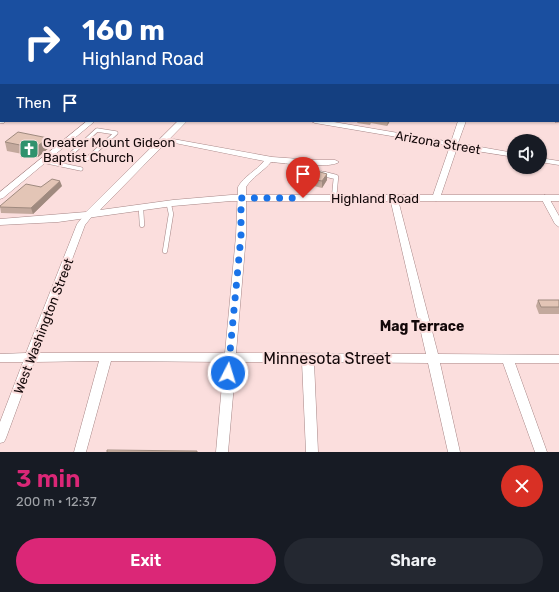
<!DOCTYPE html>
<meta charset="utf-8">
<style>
body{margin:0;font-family:Rubik,sans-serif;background:#242831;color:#f1f3f6;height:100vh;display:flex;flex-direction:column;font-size:15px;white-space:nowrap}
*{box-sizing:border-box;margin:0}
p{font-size:13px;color:#9ea1a6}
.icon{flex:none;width:22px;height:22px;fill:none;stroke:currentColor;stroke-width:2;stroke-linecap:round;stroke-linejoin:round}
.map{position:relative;height:452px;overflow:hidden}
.details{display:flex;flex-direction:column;background:#171b24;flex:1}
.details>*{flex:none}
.top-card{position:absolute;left:0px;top:0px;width:559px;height:122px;box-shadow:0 1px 3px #0004;background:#1a4fa0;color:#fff;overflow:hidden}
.fabs{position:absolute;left:507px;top:134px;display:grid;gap:8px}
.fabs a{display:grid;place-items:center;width:40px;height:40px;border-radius:50%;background:#171b24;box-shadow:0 1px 3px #0004;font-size:20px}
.pin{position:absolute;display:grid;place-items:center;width:34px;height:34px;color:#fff;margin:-41px -17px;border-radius:50% 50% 50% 0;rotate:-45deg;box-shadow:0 0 4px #0007}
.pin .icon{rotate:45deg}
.me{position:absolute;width:44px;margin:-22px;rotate:5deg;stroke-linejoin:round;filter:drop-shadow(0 0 3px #0008)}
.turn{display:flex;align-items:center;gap:14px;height:84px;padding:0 16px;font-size:18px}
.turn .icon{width:52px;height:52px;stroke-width:2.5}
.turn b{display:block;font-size:28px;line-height:34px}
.then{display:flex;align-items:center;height:38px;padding:0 16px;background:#0003;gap:8px;font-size:15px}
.round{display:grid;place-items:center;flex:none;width:42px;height:42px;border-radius:21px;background:#242831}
.overview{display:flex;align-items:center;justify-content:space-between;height:68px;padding:0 16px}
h1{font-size:24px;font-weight:600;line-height:30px;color:#db2777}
.cta{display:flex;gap:8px;margin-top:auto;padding:8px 16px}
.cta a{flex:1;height:46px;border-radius:24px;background:#db2777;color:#fff;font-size:16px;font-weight:600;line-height:46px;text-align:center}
.cta a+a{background:#242831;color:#f1f3f6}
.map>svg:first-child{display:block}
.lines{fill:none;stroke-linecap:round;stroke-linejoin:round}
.service-far1-casing{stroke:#a78686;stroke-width:4.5}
.service-casing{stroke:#a78686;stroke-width:5.5}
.minor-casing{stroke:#a78686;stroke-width:1}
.tertiary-casing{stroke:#a78686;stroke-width:1}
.secondary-casing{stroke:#a78686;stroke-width:1}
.service-far1{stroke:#fff;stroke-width:3.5}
.service{stroke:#fff;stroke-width:4.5}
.minor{fill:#fff;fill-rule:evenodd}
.tertiary{fill:#fff;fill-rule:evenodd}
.secondary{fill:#fff;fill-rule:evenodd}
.wall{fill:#c3a99d}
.shaded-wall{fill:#9f8a7f}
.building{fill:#e3c5b6;stroke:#9f8a7f}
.route{stroke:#1a73e8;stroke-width:7;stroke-dasharray:0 12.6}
.labels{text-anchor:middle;stroke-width:4;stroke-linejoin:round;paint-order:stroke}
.poi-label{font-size:13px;fill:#130809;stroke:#fbdedd;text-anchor:start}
.street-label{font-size:13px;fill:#130809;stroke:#fbdedd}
.neighbourhood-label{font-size:14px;font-weight:bold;fill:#130809;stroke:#fbdedd}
.near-street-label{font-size:16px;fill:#130809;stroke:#fbdedd}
</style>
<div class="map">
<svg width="559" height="452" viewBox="0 0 559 452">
<rect width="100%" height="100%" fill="#fbdedd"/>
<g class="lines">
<g class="service-far1-casing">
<path id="service-far1" d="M97 130 116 133 87 159 70 155Z
M69 140 83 142
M43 161 81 169
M321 173 328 175"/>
</g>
<g class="service-casing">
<path id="service" d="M324 174 336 177 334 198
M303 198 306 184
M141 209 142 225
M165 251 171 214 169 205"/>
</g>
<g class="minor-casing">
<path id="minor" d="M72 0H79L71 1Z
M121 0H128L120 1Z
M175 0H181L174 1Z
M224 0H230L223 1Z
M316 0H330L331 1H317Z
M558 27H559V31H558Z
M1 40V45H0V41Z
M558 53H559V57H558Z
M0 76H1V80H0Z
M558 83H559V87H558Z
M558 118 559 122H555L558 121Z
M0 119 1 121H5L4 123H0Z
M87 121H95L3 198 0 199V192Z
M311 121H328L451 142 458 121H466L458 143 514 153V157L457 148 440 198 436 201 432 198 450 146 315 123Z
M162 137 272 157 314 160H335L339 162C331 169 283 163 271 162 264 171 252 177 246 187V236L236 353 426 354 390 198 394 195 397 196 438 354 559 355V363H515L547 452H535L503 363H440L460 452H448L428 363 314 362 318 452H306L302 362H236L228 452H216L224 362 111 361 86 452H74L99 361 34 362 6 438 4 442 0 443V422L23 362H0V354L26 353 77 224 86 213 89 212 93 215 85 225 37 353H225L236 236 238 187C244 176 256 171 264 161L165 141 161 139Z
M540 158 559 161V165L540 162Z
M545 195 549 198 559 216V227L555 224 541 198Z"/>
</g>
<g class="tertiary-casing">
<path id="tertiary" d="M178 121H187L100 210 173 200 231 195H559V201H231L173 206 58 222 0 225V219L86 212Z"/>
</g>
<g class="secondary-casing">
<path id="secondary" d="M492 0H508L509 1H493Z
M558 5H559V9H558Z"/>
</g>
<use href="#service-far1" class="service-far1"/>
<use href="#service" class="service"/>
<use href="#minor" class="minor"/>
<use href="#tertiary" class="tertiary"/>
<use href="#secondary" class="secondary"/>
</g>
<path class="wall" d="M30 0H47V1H31Z
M358 121H390L387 126 371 123 370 125 357 123Z
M5 142 50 147 38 157 7 151Z
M312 174 327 180 322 188 310 185 307 180 302 183 297 182 298 176Z
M62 186 33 214 1 213 0 206 41 187Z
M538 300H559V314H539L536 306Z"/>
<path class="shaded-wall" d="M388 121H390L387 126Z
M48 138 50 147 38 157 35 148Z
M307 174V180L302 183V177Z
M327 174V180L322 188V181Z
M60 181 62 186 33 214 31 208Z"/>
<path class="building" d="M18 132 48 138 35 148 5 142Z
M303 168 308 169 312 174 317 171 327 174 322 181 310 179 307 174 302 177 298 176Z
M52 179 60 181 31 208 0 207V206L26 184 41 187Z
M538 300H559V307H541Z
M107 450 197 451V452H107Z"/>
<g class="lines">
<path class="route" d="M228 373 241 236V198H303"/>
</g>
<defs>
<g id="church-square" transform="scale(1)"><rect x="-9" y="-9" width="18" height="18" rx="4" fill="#2f926d" stroke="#fbdedd"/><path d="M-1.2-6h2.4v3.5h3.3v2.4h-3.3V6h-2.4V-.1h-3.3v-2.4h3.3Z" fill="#fff"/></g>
</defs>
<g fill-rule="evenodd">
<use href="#church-square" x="29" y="149"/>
</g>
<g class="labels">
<g class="poi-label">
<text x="43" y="147">Greater Mount Gideon<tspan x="43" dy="15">Baptist Church</tspan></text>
</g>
<g class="street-label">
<text transform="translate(438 142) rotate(10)" y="5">Arizona Street</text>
<text x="375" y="203">Highland Road</text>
<text transform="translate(43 326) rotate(-69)" y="5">West Washington Street</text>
</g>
<g class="neighbourhood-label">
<text x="422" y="331">Mag Terrace</text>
</g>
<g class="near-street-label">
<text x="327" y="364">Minnesota Street</text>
</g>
</g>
</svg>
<div class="fabs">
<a><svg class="icon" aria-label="sound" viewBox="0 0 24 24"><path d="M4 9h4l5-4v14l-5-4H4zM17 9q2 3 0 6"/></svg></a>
</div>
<div class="pin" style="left:303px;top:198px;background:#d93025"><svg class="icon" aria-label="arrive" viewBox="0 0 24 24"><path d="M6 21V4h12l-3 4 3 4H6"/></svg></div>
<svg class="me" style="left:228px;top:373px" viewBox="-20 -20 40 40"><circle r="17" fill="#1a73e8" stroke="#fff" stroke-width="3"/><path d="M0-11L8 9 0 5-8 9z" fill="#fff"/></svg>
<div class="top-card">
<div class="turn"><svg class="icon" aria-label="right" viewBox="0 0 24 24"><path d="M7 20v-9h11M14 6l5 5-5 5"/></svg><div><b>160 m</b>Highland Road</div></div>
<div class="then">Then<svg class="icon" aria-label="arrive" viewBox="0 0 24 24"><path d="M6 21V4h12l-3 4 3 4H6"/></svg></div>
</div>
</div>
<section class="details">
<div class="overview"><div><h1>3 min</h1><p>200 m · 12:37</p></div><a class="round" style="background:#d93025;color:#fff"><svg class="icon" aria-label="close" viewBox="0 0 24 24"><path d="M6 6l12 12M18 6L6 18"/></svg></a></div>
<div class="cta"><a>Exit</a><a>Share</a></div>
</section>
